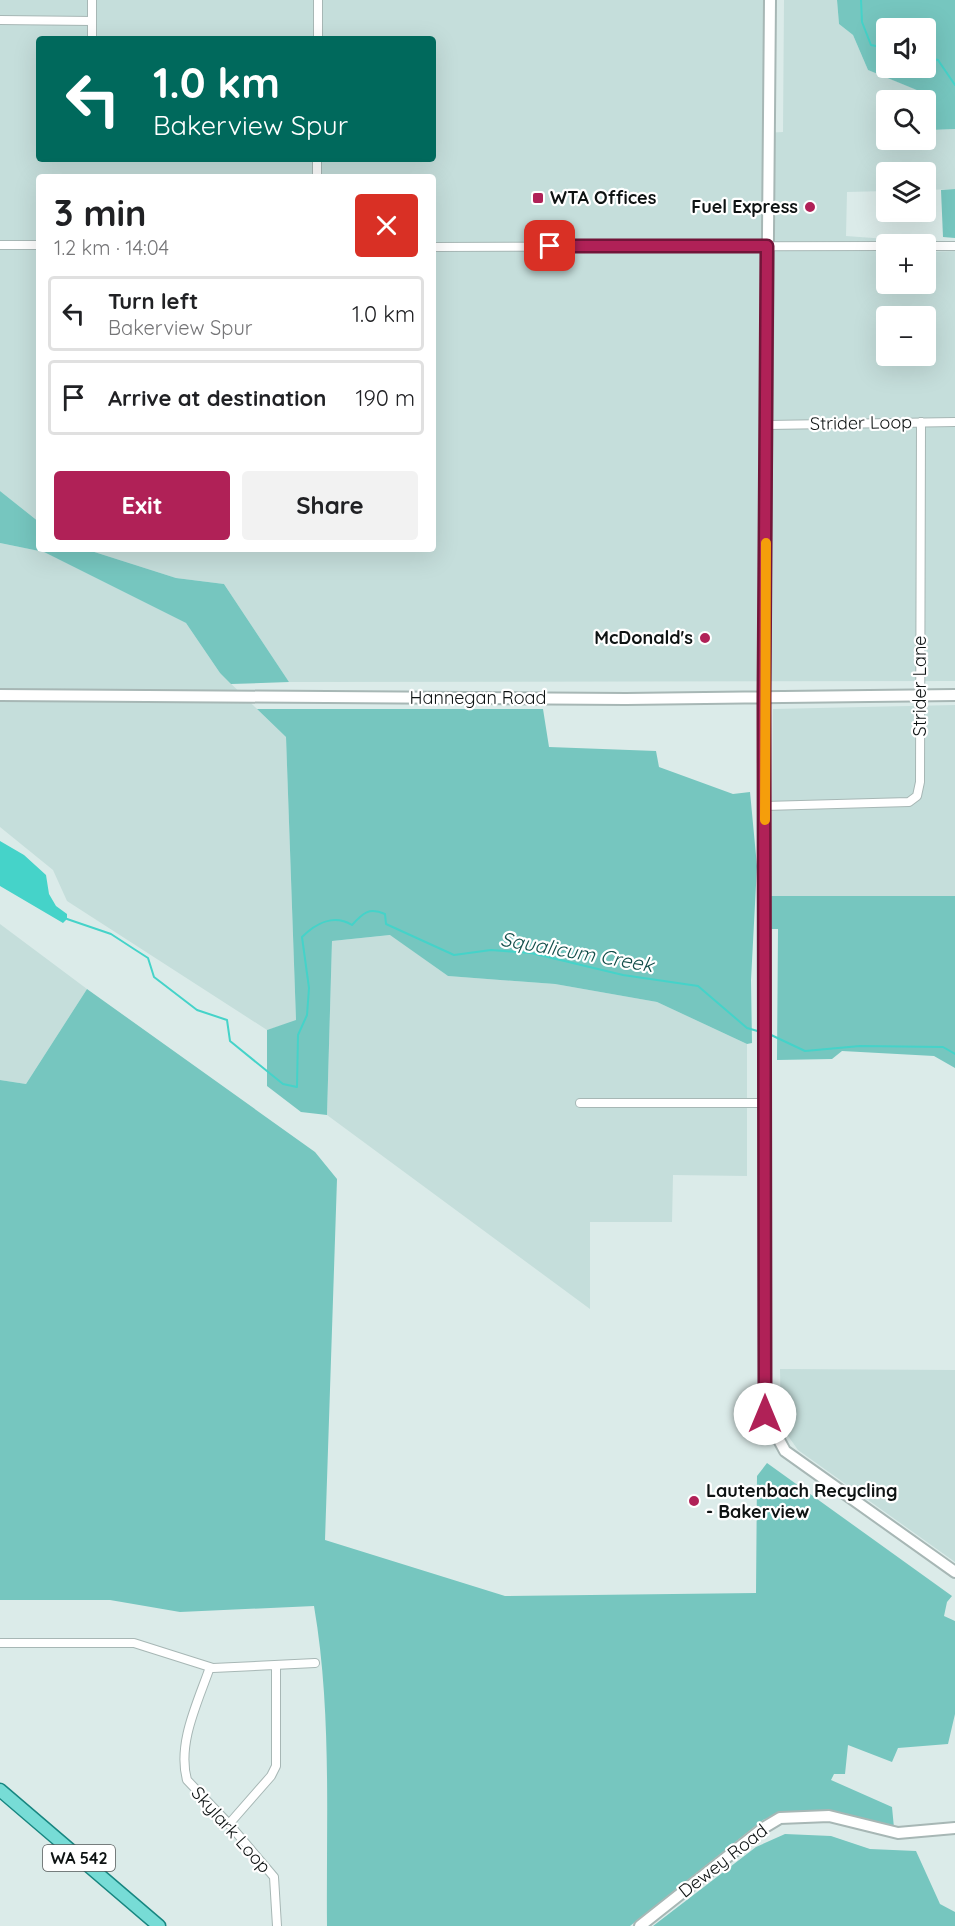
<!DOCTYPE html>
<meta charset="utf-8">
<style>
body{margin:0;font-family:Quicksand,sans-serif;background:#f2f2f2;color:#202124;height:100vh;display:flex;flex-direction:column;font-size:22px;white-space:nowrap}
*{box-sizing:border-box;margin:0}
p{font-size:20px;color:#757577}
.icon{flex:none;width:33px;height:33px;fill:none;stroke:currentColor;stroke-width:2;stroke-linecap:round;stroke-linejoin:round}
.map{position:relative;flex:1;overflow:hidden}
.details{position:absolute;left:36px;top:174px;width:400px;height:378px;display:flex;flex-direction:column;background:#fff;border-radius:6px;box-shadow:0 6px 24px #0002}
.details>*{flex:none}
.banner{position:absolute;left:36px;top:36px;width:400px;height:126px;border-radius:6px;box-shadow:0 6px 24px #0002;background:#00695c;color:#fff;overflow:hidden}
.fabs{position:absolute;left:876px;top:18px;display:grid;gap:12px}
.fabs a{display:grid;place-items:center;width:60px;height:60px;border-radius:6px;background:#fff;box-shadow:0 6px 24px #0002;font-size:30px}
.pin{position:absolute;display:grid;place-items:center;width:51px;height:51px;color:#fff;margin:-26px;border-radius:12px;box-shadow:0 3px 9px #0006}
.me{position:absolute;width:66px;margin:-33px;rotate:0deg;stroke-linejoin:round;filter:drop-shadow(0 0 4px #0008)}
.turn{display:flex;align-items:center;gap:21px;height:126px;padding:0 18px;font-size:27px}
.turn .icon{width:78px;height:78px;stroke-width:2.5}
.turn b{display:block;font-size:42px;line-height:51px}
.round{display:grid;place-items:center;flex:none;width:63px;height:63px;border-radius:6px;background:#f2f2f2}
.summary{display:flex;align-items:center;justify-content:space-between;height:102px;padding:0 18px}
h1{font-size:36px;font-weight:700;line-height:45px}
.action{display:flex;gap:12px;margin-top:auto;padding:12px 18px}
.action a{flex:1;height:69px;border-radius:6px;background:#b02157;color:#fff;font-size:24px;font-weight:700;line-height:69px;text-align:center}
.action a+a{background:#f2f2f2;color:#202124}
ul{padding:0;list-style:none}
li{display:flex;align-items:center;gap:18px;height:75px;margin:0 12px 9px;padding:0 6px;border:3px solid #e0e0e0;border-radius:6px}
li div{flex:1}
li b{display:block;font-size:22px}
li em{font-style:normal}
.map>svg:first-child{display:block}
.built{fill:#c5dedb;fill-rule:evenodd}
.green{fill:#76c6bf;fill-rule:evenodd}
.water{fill:#45d3c9}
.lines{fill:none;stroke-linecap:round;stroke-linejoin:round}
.stream{stroke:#45d3c9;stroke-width:2}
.street-casing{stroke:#a7b7b5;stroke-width:10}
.secondary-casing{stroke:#a7b7b5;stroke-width:14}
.primary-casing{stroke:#178680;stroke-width:15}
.street{stroke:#fff;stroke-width:8}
.secondary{stroke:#fff;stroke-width:10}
.primary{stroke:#77dcd6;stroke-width:12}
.route-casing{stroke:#721539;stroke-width:15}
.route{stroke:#b02157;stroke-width:10}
.slow{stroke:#f59e0b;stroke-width:10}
.poi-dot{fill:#b02157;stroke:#fff;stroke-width:2}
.labels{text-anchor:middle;stroke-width:4.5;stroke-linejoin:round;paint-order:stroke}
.shield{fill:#fff;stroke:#565a5a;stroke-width:1.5}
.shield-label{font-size:16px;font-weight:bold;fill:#0e1313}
.poi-label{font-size:18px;font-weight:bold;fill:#0e1313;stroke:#fff;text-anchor:start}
.street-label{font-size:18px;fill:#0e1313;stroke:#fff}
.water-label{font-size:20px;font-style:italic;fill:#124e4a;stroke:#fff}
</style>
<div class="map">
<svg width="955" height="1926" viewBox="0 0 955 1926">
<rect width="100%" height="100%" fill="#dbebe9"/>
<path class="built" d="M0 0H763V133L783 132 784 0H837L839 24 853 35 868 70 930 95V130L955 129V189L926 190V172H886V191L847 192 846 236 887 239 886 284H926V252L955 251V681L289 682 224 584 176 578 85 549H434V177H39V522L0 491ZM39 39H434V159H39ZM886 100H926V140H886ZM886 316H926V356H886Z
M0 543 44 552 186 623 220 673 286 737 296 1021 267 1030 67 901 53 870 0 827Z
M955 705V896H771L773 709Z
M0 924 87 989 26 1084 0 1080Z
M391 935 448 976 555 984 657 1002 747 1044V1176L673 1175 672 1222H590V1309L327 1115 332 941Z
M780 1369 955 1370V1562L798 1450 781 1426Z"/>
<path class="green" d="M837 0H955V129L930 130 929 95 868 70 853 35 839 24ZM886 28H926V68H886Z
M955 189V238L943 237 941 190Z
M0 491 39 522V549H85L176 578 224 584 289 682 231 684 220 673 186 623 44 552 0 543Z
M257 709H543L549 747 656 751 659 767 733 794 750 792 757 866 751 980 752 1043 747 1044 657 1002 555 984 448 976 390 935 332 941 327 1115 301 1112 267 1086V1030L296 1020 286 737Z
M771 896H955V1068L934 1056 842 1051 832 1059 777 1060 778 929H771Z
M87 989 315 1152 337 1179 325 1540 505 1596 756 1593 757 1476 767 1463 952 1596 947 1602 944 1616 955 1621V1714L948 1744 898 1748 892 1762 848 1745 845 1774H834L831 1780 892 1807 894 1828 781 1813 763 1820 630 1926H327C326 1820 332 1711 314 1606L180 1612 110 1600H0V1080L26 1084Z
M785 1834 831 1836 870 1849 916 1851 940 1904 955 1912V1926H653L756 1847Z"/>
<path class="water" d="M0 841 24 855 46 875 49 894 56 906 67 914V919L63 923 0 886Z"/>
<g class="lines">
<path class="stream" d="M861 0 862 22 871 45 886 48
M926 57 938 60 955 85
M67 919 111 934 134 949 148 958 154 977 197 1010 227 1020 230 1041 283 1084 297 1087 298 1035 307 1015 309 988 302 937C316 923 334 914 352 925 363 913 369 907 385 914L386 924 454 955 491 950 531 953 623 975 698 986 747 1028 761 1032
M769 1034 805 1051 860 1046 943 1047 955 1054"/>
<g class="street-casing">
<path id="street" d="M0 20 92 21
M92 39V0
M318 39V0
M317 177V159
M0 245H39
M926 246H955
M434 247 886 246
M768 425 955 422
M765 806 909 802 917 796 920 782 921 422
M580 1103H765
M0 1643H134L213 1668 315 1663
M210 1667C198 1702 177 1743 187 1780L229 1824 274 1877 277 1926
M229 1824 271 1776 276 1766V1665"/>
</g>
<g class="secondary-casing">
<path id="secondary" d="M770 0 764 698 765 1414 785 1451 955 1572
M0 695 626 699 955 695
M640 1926 765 1827 780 1818 829 1816 898 1833 955 1828"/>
</g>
<g class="primary-casing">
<path id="primary" d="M0 1790 159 1926"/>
</g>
<use href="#street" class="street"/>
<use href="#secondary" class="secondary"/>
<use href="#primary" class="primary"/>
</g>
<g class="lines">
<g class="route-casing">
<path id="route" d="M550 246H767L764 698 765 1414"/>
</g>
<use href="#route" class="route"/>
<path class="slow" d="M765 820 766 543"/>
</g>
<g class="poi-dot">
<rect x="532" y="192" width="12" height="12" rx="3"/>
<circle cx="810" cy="207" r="6"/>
<circle cx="705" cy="638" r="6"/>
<circle cx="694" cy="1501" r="6"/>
</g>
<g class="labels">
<rect class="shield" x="43" y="1845" width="72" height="26" rx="4.5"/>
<g class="shield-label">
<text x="79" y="1864">WA 542</text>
</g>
<g class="poi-label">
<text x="550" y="204">WTA Offices</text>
<text x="798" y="213" text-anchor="end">Fuel Express</text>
<text x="693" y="644" text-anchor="end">McDonald's</text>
<text x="706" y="1497">Lautenbach Recycling<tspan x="706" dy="21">- Bakerview</tspan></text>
</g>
<g class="street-label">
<text transform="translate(861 423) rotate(-1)" y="6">Strider Loop</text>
<text transform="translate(920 686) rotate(-90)" y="6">Strider Lane</text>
<text x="478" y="704">Hannegan Road</text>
<text transform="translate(231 1830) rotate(48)" y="6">Skylark Loop</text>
<text transform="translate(723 1861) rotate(-38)" y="6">Dewey Road</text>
</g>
<g class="water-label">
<text transform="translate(577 952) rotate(10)" y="7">Squalicum Creek</text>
</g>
</g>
</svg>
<div class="fabs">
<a><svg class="icon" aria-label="sound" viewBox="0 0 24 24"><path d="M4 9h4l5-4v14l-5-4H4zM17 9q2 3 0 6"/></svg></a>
<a><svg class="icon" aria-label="search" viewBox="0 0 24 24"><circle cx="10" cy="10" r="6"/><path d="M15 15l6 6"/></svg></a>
<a><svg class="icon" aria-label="layers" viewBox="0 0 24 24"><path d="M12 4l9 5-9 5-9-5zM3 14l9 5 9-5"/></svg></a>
<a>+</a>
<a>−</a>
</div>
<div class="pin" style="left:550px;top:246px;background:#d93025"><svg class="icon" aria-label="arrive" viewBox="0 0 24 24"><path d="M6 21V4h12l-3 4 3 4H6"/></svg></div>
<svg class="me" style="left:765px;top:1414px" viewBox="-20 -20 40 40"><circle r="19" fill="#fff"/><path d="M0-13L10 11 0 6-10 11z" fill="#b02157"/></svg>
<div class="banner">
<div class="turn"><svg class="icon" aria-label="left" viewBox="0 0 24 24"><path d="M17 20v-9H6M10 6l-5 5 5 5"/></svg><div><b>1.0 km</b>Bakerview Spur</div></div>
</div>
<section class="details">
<div class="summary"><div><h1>3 min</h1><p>1.2 km · 14:04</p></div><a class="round" style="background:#d93025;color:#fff"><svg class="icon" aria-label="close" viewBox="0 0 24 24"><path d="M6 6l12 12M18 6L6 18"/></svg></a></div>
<ul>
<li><svg class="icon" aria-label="left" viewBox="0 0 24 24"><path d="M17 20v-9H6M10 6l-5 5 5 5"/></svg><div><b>Turn left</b><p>Bakerview Spur</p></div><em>1.0 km</em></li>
<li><svg class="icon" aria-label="arrive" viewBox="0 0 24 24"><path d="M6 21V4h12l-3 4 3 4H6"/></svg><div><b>Arrive at destination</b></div><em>190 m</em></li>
</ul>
<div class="action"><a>Exit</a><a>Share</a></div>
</section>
</div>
